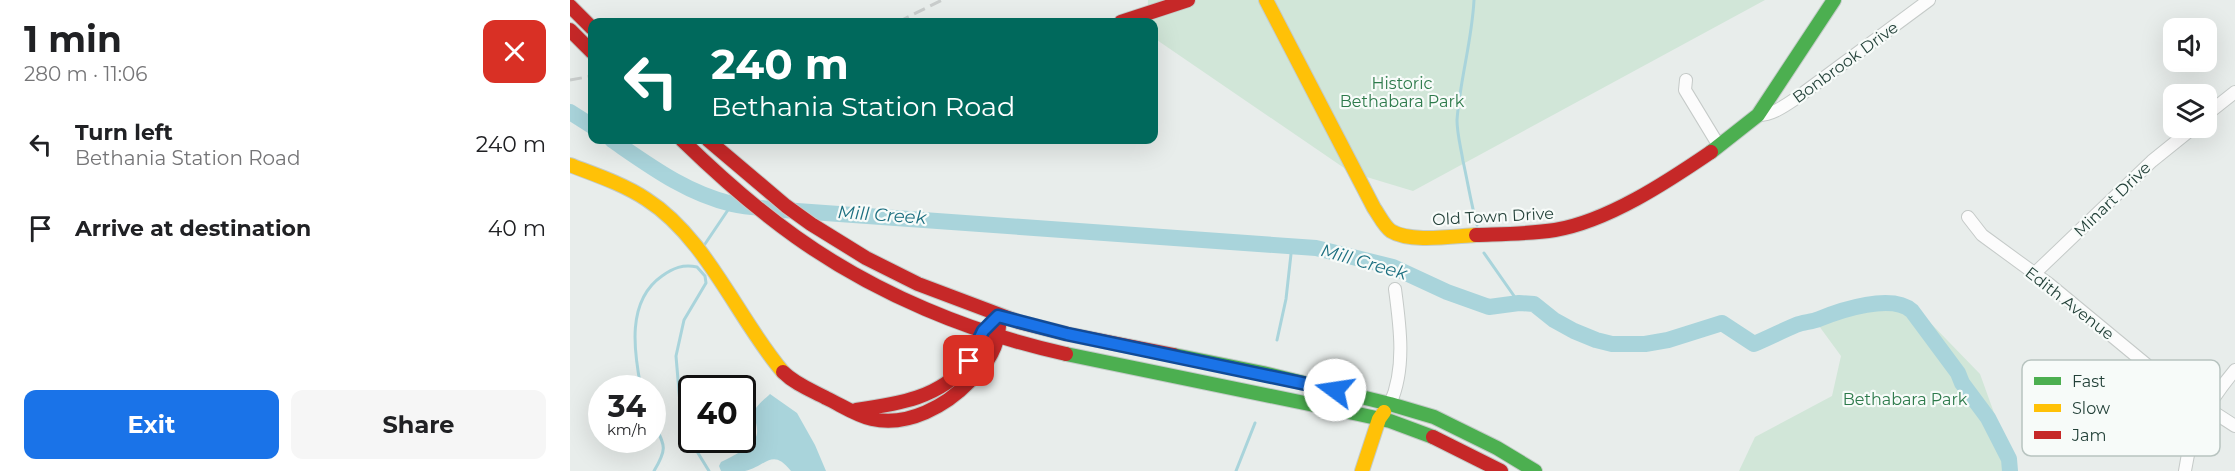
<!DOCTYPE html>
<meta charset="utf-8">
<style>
body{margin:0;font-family:Montserrat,sans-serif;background:#f6f6f6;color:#202124;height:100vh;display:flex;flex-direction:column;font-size:22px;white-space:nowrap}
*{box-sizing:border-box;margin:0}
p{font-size:20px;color:#757577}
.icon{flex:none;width:33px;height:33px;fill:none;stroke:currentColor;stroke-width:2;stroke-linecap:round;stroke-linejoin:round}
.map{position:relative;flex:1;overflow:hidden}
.drawer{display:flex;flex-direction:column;background:#fff;width:570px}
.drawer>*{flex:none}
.hud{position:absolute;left:18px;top:18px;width:570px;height:126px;border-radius:12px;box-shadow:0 6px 24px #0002;background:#00695c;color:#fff;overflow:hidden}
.buttons{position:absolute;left:1593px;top:18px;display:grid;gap:12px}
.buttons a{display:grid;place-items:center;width:54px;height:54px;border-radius:12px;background:#fff;box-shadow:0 6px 24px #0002;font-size:30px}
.speed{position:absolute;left:18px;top:375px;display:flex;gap:12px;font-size:30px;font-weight:700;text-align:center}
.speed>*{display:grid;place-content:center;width:78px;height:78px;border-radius:50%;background:#fff;box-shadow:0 6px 24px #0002;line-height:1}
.speed small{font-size:15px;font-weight:400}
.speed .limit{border:3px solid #111;border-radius:9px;background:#fff;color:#111}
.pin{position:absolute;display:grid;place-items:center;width:51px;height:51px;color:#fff;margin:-26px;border-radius:12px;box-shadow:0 3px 9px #0006}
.me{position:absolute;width:66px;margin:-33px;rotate:284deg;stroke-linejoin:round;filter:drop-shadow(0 0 4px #0008)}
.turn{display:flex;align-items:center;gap:21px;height:126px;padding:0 24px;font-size:27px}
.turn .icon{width:78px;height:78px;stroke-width:2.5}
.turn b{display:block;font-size:42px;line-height:51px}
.round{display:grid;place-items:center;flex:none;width:63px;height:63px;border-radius:12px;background:#f6f6f6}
.headline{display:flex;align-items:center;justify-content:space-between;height:102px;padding:0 24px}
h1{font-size:36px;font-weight:700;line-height:45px}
.button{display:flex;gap:12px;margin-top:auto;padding:12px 24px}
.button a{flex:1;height:69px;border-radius:12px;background:#1a73e8;color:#fff;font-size:24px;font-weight:700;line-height:69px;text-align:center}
.button a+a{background:#f6f6f6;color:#202124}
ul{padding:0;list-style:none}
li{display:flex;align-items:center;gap:18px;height:84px;padding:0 24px}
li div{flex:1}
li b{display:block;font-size:22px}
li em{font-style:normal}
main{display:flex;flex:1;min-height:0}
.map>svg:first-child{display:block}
.green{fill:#d1e6d8}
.water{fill:#a9d4db}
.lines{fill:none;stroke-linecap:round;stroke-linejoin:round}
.stream{stroke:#a9d4db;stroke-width:3}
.river{stroke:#a9d4db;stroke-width:16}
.street-casing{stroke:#c5cac8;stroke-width:14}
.fast-casing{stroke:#c3cbc8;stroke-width:16}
.slow-casing{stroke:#c3cbc8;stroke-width:16}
.jam-casing{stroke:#c3cbc8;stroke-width:16}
.street{stroke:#fcfcfc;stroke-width:12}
.fast{stroke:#4caf50;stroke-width:14}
.slow{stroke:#ffc107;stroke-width:14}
.jam{stroke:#c62828;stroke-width:14}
.rail{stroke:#c9cdcc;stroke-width:3;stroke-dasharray:12 6;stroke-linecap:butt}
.route-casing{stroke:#114b97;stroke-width:15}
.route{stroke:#1a73e8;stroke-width:10}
.labels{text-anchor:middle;stroke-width:4.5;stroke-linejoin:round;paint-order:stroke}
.street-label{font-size:16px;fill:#24423a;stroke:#f7fbf9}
.park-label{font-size:16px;fill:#2d7a4b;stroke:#f7fbf9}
.water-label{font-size:18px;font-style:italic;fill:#1c6f80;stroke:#f7fbf9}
.key{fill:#f7fbf9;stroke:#b8c4c0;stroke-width:1.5}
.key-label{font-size:16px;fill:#24423a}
</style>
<main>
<section class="drawer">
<div class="headline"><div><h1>1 min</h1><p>280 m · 11:06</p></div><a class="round" style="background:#d93025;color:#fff"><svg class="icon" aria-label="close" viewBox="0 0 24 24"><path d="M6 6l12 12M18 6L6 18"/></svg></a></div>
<ul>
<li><svg class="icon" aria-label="left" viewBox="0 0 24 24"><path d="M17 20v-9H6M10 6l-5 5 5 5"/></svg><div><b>Turn left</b><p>Bethania Station Road</p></div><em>240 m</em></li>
<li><svg class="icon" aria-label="arrive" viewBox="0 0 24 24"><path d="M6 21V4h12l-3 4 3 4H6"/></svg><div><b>Arrive at destination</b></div><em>40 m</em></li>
</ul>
<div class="button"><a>Exit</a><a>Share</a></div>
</section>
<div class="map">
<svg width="1665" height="471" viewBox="0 0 1665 471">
<rect width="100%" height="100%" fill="#e8edeb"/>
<path class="green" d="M578 0H1195L843 191 780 172 584 38V22H577Z
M1298 302 1344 306 1410 374 1445 471H1169L1185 437 1262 396 1271 356 1241 315Z"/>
<path class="water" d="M200 394 227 413 245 445 256 471H221C202 447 197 466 175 471 168 471 158 471 151 471L149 466 151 462C163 456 179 449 186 437 190 428 182 417 186 408 189 403 196 398 200 394Z"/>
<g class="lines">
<path class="stream" d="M904 0C902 41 890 79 887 120 887 134 891 148 893 161 898 183 901 204 907 225
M135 244 162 204
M914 253 949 303
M707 340 716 299 722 245
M71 388C64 352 56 301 92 276 103 268 113 264 127 267L135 276 136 283 114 320 106 356 112 427 139 471
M82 420C94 445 99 446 84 471
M666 471 685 423"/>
<path class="river" d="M0 112 22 126
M42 140C80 166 116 193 162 204 178 208 196 208 213 210L746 248 823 267 877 292 919 307 949 303 964 304 984 320 1004 331 1026 340 1042 344H1075L1098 340 1152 323 1184 344C1198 338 1212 331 1226 325 1233 322 1242 322 1249 319 1271 310 1322 293 1342 311L1388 373 1392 383 1418 418 1439 459 1440 471"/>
<g class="street-casing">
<path id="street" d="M1116 80 1115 90 1149 146
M1188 115C1203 115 1216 105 1228 97L1359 0
M1636 115 1665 92
M1398 217 1412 235 1479 284 1577 365 1617 395 1665 426
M1464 274 1582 161 1623 128
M820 404C836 369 830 326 825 289
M1615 471C1620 432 1640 400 1665 370"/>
</g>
<g class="fast-casing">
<path id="fast" d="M1141 152 1188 115 1264 0
M496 354 788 414 820 421 863 437
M604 355 693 373 820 404 864 417 927 448 965 471"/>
</g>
<g class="slow-casing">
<path id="slow" d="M696 0 804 208C809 215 814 226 821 231 840 243 884 236 906 235
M0 165C26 175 53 184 76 199 137 238 167 318 213 372
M792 471 809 419 814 412"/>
</g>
<g class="jam-casing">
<path id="jam" d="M0 6 22 28
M551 22 618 0
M0 30 22 52
M112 140C148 175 185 208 226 237 306 294 401 333 496 354
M138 140 216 206 241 224 296 258 348 284 449 322 497 334 604 355
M906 235C932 234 959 234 985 230 1038 221 1097 182 1141 152
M213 372C225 384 241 390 256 398 271 405 285 415 302 419 338 427 376 406 400 381 416 366 428 349 429 326
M286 410C328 404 370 398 398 363 408 351 411 335 421 323
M863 437 931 471"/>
</g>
<use href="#street" class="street"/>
<use href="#fast" class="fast"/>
<use href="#slow" class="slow"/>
<use href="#jam" class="jam"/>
<path class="rail" d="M328 22 372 0
M0 80 22 76"/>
</g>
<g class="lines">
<g class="route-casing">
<path id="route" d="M399 361 413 331 428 316 497 334 765 390"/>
</g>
<use href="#route" class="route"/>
</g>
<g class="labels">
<g class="street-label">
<text transform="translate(1275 62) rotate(-36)" y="6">Bonbrook Drive</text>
<text transform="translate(1542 199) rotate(-44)" y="6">Minart Drive</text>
<text transform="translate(923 216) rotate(-3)" y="6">Old Town Drive</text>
<text transform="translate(1500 303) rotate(38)" y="6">Edith Avenue</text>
</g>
<g class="park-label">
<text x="832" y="89">Historic<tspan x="832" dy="18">Bethabara Park</tspan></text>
<text x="1335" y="405">Bethabara Park</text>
</g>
<g class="water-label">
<text transform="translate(312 215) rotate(4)" y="6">Mill Creek</text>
<text transform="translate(794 262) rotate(16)" y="6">Mill Creek</text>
</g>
</g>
<rect x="1452" y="360" width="198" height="96" rx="9" class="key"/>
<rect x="1464" y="377" width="27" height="8" fill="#4caf50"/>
<rect x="1464" y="404" width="27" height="8" fill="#ffc107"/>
<rect x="1464" y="431" width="27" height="8" fill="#c62828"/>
<g class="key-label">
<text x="1502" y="387">Fast</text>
<text x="1502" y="414">Slow</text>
<text x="1502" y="441">Jam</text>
</g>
</svg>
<div class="buttons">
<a><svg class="icon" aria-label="sound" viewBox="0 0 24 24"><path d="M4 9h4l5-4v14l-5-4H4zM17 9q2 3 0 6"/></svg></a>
<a><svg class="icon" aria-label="layers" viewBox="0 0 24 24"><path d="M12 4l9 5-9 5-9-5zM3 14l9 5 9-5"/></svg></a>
</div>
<div class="speed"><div>34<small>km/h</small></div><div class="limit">40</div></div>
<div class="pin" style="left:399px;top:361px;background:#d93025"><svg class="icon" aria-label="arrive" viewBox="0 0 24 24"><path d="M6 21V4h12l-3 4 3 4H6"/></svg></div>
<svg class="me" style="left:765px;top:390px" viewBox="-20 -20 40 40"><circle r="19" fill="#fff"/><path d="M0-13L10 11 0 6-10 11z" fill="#1a73e8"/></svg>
<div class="hud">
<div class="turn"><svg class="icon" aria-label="left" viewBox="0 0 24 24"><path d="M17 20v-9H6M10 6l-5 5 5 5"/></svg><div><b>240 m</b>Bethania Station Road</div></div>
</div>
</div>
</main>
